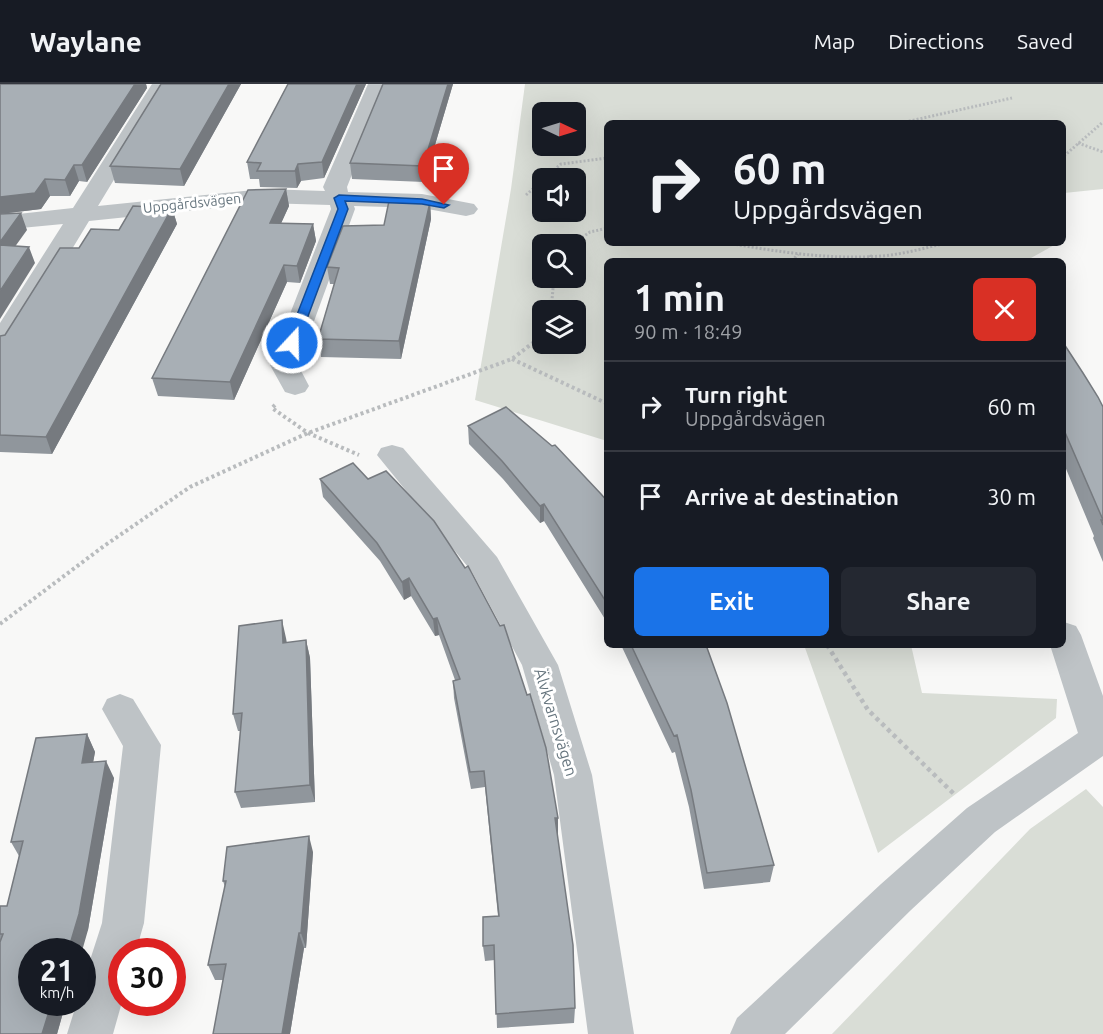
<!DOCTYPE html>
<meta charset="utf-8">
<style>
body{margin:0;font-family:Ubuntu,sans-serif;background:#242831;color:#f1f3f6;height:100vh;display:flex;flex-direction:column;font-size:22px;white-space:nowrap}
*{box-sizing:border-box;margin:0}
p{font-size:20px;color:#9ea1a6}
.icon{flex:none;width:33px;height:33px;fill:none;stroke:currentColor;stroke-width:2;stroke-linecap:round;stroke-linejoin:round}
.map{position:relative;flex:1;overflow:hidden}
.panel{position:absolute;left:604px;top:174px;width:462px;height:390px;display:flex;flex-direction:column;background:#171b24;border-radius:9px;box-shadow:0 6px 24px #0002}
.panel>*{flex:none}
.guide{position:absolute;left:604px;top:36px;width:462px;height:126px;border-radius:9px;box-shadow:0 6px 24px #0002;background:#171b24;color:#f1f3f6;overflow:hidden}
.needle{width:39px;rotate:94deg}
.controls{position:absolute;left:532px;top:18px;display:grid;gap:12px}
.controls a{display:grid;place-items:center;width:54px;height:54px;border-radius:9px;background:#171b24;box-shadow:0 6px 24px #0002;font-size:30px}
.speed{position:absolute;left:18px;top:854px;display:flex;gap:12px;font-size:30px;font-weight:700;text-align:center}
.speed>*{display:grid;place-content:center;width:78px;height:78px;border-radius:50%;background:#171b24;box-shadow:0 6px 24px #0002;line-height:1}
.speed small{font-size:15px;font-weight:400}
.speed .limit{border:9px solid #d22;background:#fff;color:#111}
.pin{position:absolute;display:grid;place-items:center;width:51px;height:51px;color:#fff;margin:-62px -26px;border-radius:50% 50% 50% 0;rotate:-45deg;box-shadow:0 0 6px #0007}
.pin .icon{rotate:45deg}
.me{position:absolute;width:66px;margin:-33px;rotate:21deg;stroke-linejoin:round;filter:drop-shadow(0 0 4px #0008)}
.turn{display:flex;align-items:center;gap:21px;height:126px;padding:0 30px;font-size:27px}
.turn .icon{width:78px;height:78px;stroke-width:2.5}
.turn b{display:block;font-size:42px;line-height:51px}
.round{display:grid;place-items:center;flex:none;width:63px;height:63px;border-radius:9px;background:#242831}
.summary{display:flex;align-items:center;justify-content:space-between;height:102px;padding:0 30px}
h1{font-size:36px;font-weight:600;line-height:45px}
.primary-button{display:flex;gap:12px;margin-top:auto;padding:12px 30px}
.primary-button a{flex:1;height:69px;border-radius:9px;background:#1a73e8;color:#fff;font-size:24px;font-weight:600;line-height:69px;text-align:center}
.primary-button a+a{background:#242831;color:#f1f3f6}
ul{padding:0;list-style:none}
li{display:flex;align-items:center;gap:18px;height:90px;padding:0 30px;border-top:2px solid #363941}
li div{flex:1}
li b{display:block;font-size:22px}
li em{font-style:normal}
header{display:flex;align-items:center;gap:36px;box-sizing:border-box;height:84px;padding:0 30px;background:#171b24;border-bottom:2px solid #363941}
header strong{font-size:28px}
nav{display:flex;gap:33px;margin-inline-start:auto;font-size:21px}
.map>svg:first-child{display:block}
.green{fill:#d9ddd6;fill-rule:evenodd}
.lines{fill:none;stroke-linecap:round;stroke-linejoin:round}
.path-far2{stroke:#b9bcbe;stroke-width:3;stroke-dasharray:2 2;stroke-linecap:butt}
.path-far1{stroke:#b9bcbe;stroke-width:4;stroke-dasharray:3 3;stroke-linecap:butt}
.path{stroke:#b9bcbe;stroke-width:4.5;stroke-dasharray:4 4;stroke-linecap:butt}
.minor{fill:#bec3c6;fill-rule:evenodd}
.wall{fill:#90969c}
.shaded-wall{fill:#767a7f}
.building{fill:#a8afb5;stroke:#767a7f;stroke-width:1.5}
.route{fill:#1a73e8;stroke:#114b97;stroke-width:1.5}
.labels{text-anchor:middle;stroke-width:6;stroke-linejoin:round;paint-order:stroke}
.far-street-label{font-size:14px;fill:#66757e;stroke:#fff}
.street-label{font-size:16px;fill:#66757e;stroke:#fff}
</style>
<header>
<strong>Waylane</strong>
<nav><a>Map</a><a>Directions</a><a>Saved</a></nav>
</header>
<div class="map">
<svg width="1103" height="950" viewBox="0 0 1103 950">
<rect width="100%" height="100%" fill="#f8f8f7"/>
<path class="green" d="M525 0H1103V105L1064 109V39H608V159H1058L1031 174 986 177H608L607 357 475 316 511 105ZM543 28H576V62H543ZM543 94H576V128H543ZM543 160H576V194H543ZM543 226H576V260H543Z
M804 561H911L922 609 1057 615 1056 634 878 769Z
M1086 705 1103 723V950H832L1030 745Z"/>
<g class="lines">
<path class="path-far2" d="M901 39 1012 14
M1078 59 1103 68
M1064 72 1103 38
M545 94 561 80 608 74
M526 111 543 96
M728 159C779 168 830 176 882 172 904 170 925 164 946 159
M572 160 590 148 608 144
M870 171 873 177
M792 177 798 170
M551 226 554 194"/>
<path class="path-far1" d="M512 275 608 320
M275 321 272 324 308 349 359 371
M0 540 104 462 190 403 308 349 512 275 543 251"/>
<path class="path" d="M827 561 868 626 954 710"/>
<path class="minor" d="M152 0H172L98 122 263 105 325 107 323 103 368 0H388L347 103 348 108 422 110 474 120 478 125 474 130 466 132 422 124 354 122 355 125 298 281 309 302 305 308 295 311 285 308 270 281 331 125 330 121 263 119 89 137 14 261 10 267 0 269V239L63 140 0 146V132L73 124Z
M392 361 403 364 497 473 558 581 592 691 634 950H588L554 691 522 581 472 488 377 371 381 364Z
M1064 538 1076 542 1081 551 1103 612V672L995 748 911 826 785 950H730L737 934 881 800 967 724 1078 649 1050 561H1064Z
M120 610 133 615 161 661 144 839 136 867H122V918L113 950H67L77 918H82V901L102 839 123 662 102 625 107 615Z"/>
</g>
<path class="wall" d="M135 0H146L147 4 87 98 79 97 70 112H50L41 125 0 130Z
M161 0H241L184 102 115 99 110 82Z
M288 0H366L324 94 301 97 297 104 260 103 259 95H250L247 78Z
M383 0H453L424 98 352 95 350 79Z
M286 105 289 122 281 139 313 140 316 157 300 199 287 198 234 316 158 312 152 294Z
M430 118 431 135 401 275 321 273 318 255 334 200H330L327 183 384 141Z
M172 124 177 140 52 370 0 368V252L5 251 79 164 119 146Z
M1064 260 1103 323V478L1093 454 1094 452 1064 380Z
M468 342 608 418V540L544 437 540 439 503 395 469 360Z
M353 379 558 734 557 751 575 924 574 939 497 944 495 876 485 877 483 862 498 832 485 703 471 705 454 614 453 597 455 596 439 551 435 552 411 512 404 516 380 477 323 413 320 395Z
M286 554 287 559 306 556 310 574 315 718 241 724 235 708 241 647H238L233 630Z
M621 561H706L774 781 770 798 704 805 689 723 675 668 672 669Z
M87 650 95 668 93 678 114 694 88 846 32 918H66L57 950H0V822H7L19 772 11 758Z
M313 768 306 864H304L290 950H213L223 896H215L208 881 225 803 223 797Z"/>
<path class="shaded-wall" d="M135 0H146L147 4 87 98 82 81Z
M229 0H241L184 102 180 85Z
M357 0H366L324 94 322 78Z
M448 0H453L424 98 423 82Z
M298 80 301 97 297 104 295 87Z
M74 81 79 97 70 112 65 96Z
M45 95 50 112 41 125 0 130V113Z
M286 105 289 122 274 155 270 139Z
M430 118 431 135 401 275 399 257Z
M172 124 177 140 52 370 46 353Z
M21 129 27 146 4 178 0 167V158Z
M313 140 316 157 300 199 297 182Z
M29 163 35 179 0 235V207Z
M284 181 287 198 234 316 230 298Z
M544 420V437L540 439V422Z
M409 494 411 512 404 516 402 498Z
M437 534 439 551 435 552 433 535Z
M282 536 286 554 287 577 283 559Z
M306 556 310 574 315 718 310 701Z
M87 650 95 668 90 696 82 679Z
M106 677 114 694 88 846 82 867H68Z
M555 734H558V750L555 751Z
M309 752 313 768 306 864 301 849Z
M299 849 304 864 290 950H282Z
M52 918H66L57 950H42Z"/>
<path class="building" d="M0 0H135L82 81H74L65 96 45 95 35 109 0 113Z
M161 0H229L180 85 110 82Z
M288 0H357L322 78 298 80 295 87H257L261 79 247 78Z
M383 0H448L423 82 350 79Z
M286 105 270 139 313 140 297 182 284 181 230 298 152 294 248 106Z
M389 117 430 118 399 257 318 255 339 184 327 183 343 142 384 141Z
M133 122 172 124 46 353 0 351V252L5 251 60 164H79L91 145 119 146Z
M21 129 0 158V130Z
M0 161 29 163 0 207Z
M1064 260 1083 289 1098 313 1103 323V441L1101 436H1103L1064 346Z
M506 323 552 362 555 361 601 410 608 418V521L544 420 540 422 502 377 468 342Z
M353 379 368 395 386 387 434 437 465 484 468 482 500 542 504 541 527 611 530 610 546 664 558 734H555L573 861 575 924 496 930 494 861 483 862V833L499 832 484 687 470 688 453 597 460 595 437 534 433 535 409 494 402 498 377 459 320 395Z
M282 536 283 559 306 556 310 701 235 708 242 629 233 630 239 542Z
M631 561H706L727 619 774 781 707 789 691 706 677 651 674 652Z
M87 650 82 679 106 677 79 830 68 867H32V918H52L42 950H0V858L3 850H0V822H7L23 757 11 758 36 654Z
M309 752 301 849H299L282 950H213L226 880 208 881 226 797H223L227 763Z"/>
<path class="route" d="M339 111 422 115 449 121 444 124 422 120 345 117 348 125 298 259 292 262 288 261 286 259 338 125 334 114Z"/>
<g class="labels">
<g class="far-street-label">
<text transform="translate(192 119) rotate(-6)" y="5">Uppgårdsvägen</text>
</g>
<g class="street-label">
<text transform="translate(556 638) rotate(73)" y="6">Älvkvarnsvägen</text>
</g>
</g>
</svg>
<div class="controls">
<a><svg class="needle" viewBox="-14 -14 28 28"><path d="M0-13l5 13h-10z" fill="#e53935"/><path d="M0 13l5-13h-10z" fill="#9ea1a6"/></svg></a>
<a><svg class="icon" aria-label="sound" viewBox="0 0 24 24"><path d="M4 9h4l5-4v14l-5-4H4zM17 9q2 3 0 6"/></svg></a>
<a><svg class="icon" aria-label="search" viewBox="0 0 24 24"><circle cx="10" cy="10" r="6"/><path d="M15 15l6 6"/></svg></a>
<a><svg class="icon" aria-label="layers" viewBox="0 0 24 24"><path d="M12 4l9 5-9 5-9-5zM3 14l9 5 9-5"/></svg></a>
</div>
<div class="speed"><div>21<small>km/h</small></div><div class="limit">30</div></div>
<div class="pin" style="left:444px;top:121px;background:#d93025"><svg class="icon" aria-label="arrive" viewBox="0 0 24 24"><path d="M6 21V4h12l-3 4 3 4H6"/></svg></div>
<svg class="me" style="left:292px;top:259px" viewBox="-20 -20 40 40"><circle r="17" fill="#1a73e8" stroke="#fff" stroke-width="3"/><path d="M0-11L8 9 0 5-8 9z" fill="#fff"/></svg>
<div class="guide">
<div class="turn"><svg class="icon" aria-label="right" viewBox="0 0 24 24"><path d="M7 20v-9h11M14 6l5 5-5 5"/></svg><div><b>60 m</b>Uppgårdsvägen</div></div>
</div>
<section class="panel">
<div class="summary"><div><h1>1 min</h1><p>90 m · 18:49</p></div><a class="round" style="background:#d93025;color:#fff"><svg class="icon" aria-label="close" viewBox="0 0 24 24"><path d="M6 6l12 12M18 6L6 18"/></svg></a></div>
<ul>
<li><svg class="icon" aria-label="right" viewBox="0 0 24 24"><path d="M7 20v-9h11M14 6l5 5-5 5"/></svg><div><b>Turn right</b><p>Uppgårdsvägen</p></div><em>60 m</em></li>
<li><svg class="icon" aria-label="arrive" viewBox="0 0 24 24"><path d="M6 21V4h12l-3 4 3 4H6"/></svg><div><b>Arrive at destination</b></div><em>30 m</em></li>
</ul>
<div class="primary-button"><a>Exit</a><a>Share</a></div>
</section>
</div>
